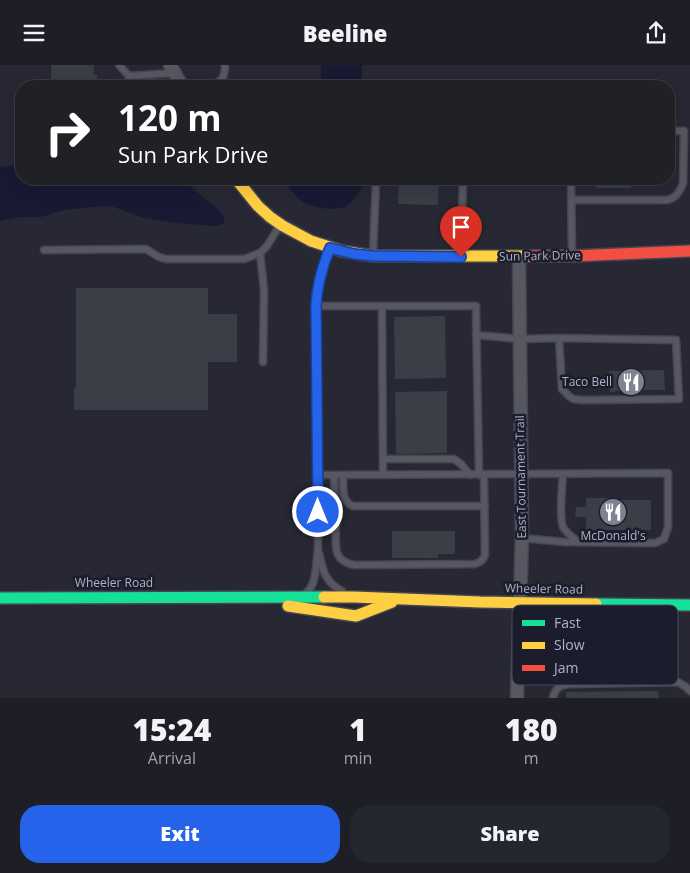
<!DOCTYPE html>
<style>
body{margin:0;font-family:"Open Sans",sans-serif;background:#25272e;color:#f1f3f6;height:100vh;display:flex;flex-direction:column;font-size:19px;white-space:nowrap}
*{box-sizing:border-box;margin:0}
p{font-size:16px;color:#a0a2a7}
.icon{flex:none;width:28px;height:28px;fill:none;stroke:currentColor;stroke-width:2;stroke-linecap:round;stroke-linejoin:round}
.map{position:relative;height:633px;overflow:hidden}
.details{display:flex;flex-direction:column;background:#1d1e26;flex:1}
.details>*{flex:none}
.top-card{position:absolute;left:15px;top:15px;width:660px;height:105px;border-radius:20px;box-shadow:0 5px 20px #0002,0 0 0 1px #3b3c43;background:#202124;color:#fff;overflow:hidden}
.pin{position:absolute;display:grid;place-items:center;width:42px;height:42px;color:#fff;margin:-51px -21px;border-radius:50% 50% 50% 0;rotate:-45deg;box-shadow:0 0 5px #0007}
.pin .icon{rotate:45deg}
.me{position:absolute;width:55px;margin:-28px;rotate:0deg;stroke-linejoin:round;filter:drop-shadow(0 0 4px #0008)}
.turn{display:flex;align-items:center;gap:18px;height:105px;padding:0 20px;font-size:22px}
.turn .icon{width:65px;height:65px;stroke-width:2.5}
.turn b{display:block;font-size:35px;line-height:42px}
.eta{display:flex;justify-content:space-evenly;align-items:center;height:85px;text-align:center}
.eta b{font-size:30px;font-weight:800;line-height:35px}
.cta{display:flex;gap:10px;margin-top:auto;padding:10px 20px}
.cta a{flex:1;height:58px;border-radius:20px;background:#2563eb;color:#fff;font-size:20px;font-weight:800;line-height:58px;text-align:center}
.cta a+a{background:#25272e;color:#f1f3f6}
header{display:flex;justify-content:space-between;align-items:center;height:65px;padding:0 20px;background:#1d1e26;font-size:22px;font-weight:800}
.map>svg:first-child{display:block}
.water{fill:#181a34}
.building{fill:#3b3d47}
.lines{fill:none;stroke-linecap:round;stroke-linejoin:round}
.lane-casing{stroke:#444550;stroke-width:9}
.street-casing{stroke:#444550;stroke-width:15}
.fast-casing{stroke:#444550;stroke-width:14}
.slow-casing{stroke:#444550;stroke-width:14}
.jam-casing{stroke:#444550;stroke-width:14}
.lane{stroke:#565761;stroke-width:6}
.street{stroke:#565761;stroke-width:12}
.fast{stroke:#16e098;stroke-width:11}
.slow{stroke:#ffcf43;stroke-width:11}
.jam{stroke:#f24e42;stroke-width:11}
.route-casing{stroke:#184099;stroke-width:12}
.route{stroke:#2563eb;stroke-width:9}
.labels{text-anchor:middle;stroke-width:5;stroke-linejoin:round;paint-order:stroke}
.street-label{font-size:12px;fill:#b0b2c4;stroke:#1b1d2d}
.poi-label{font-size:12px;fill:#b0b2c4;stroke:#1b1d2d;text-anchor:end}
.key{fill:#1b1d2d;stroke:#484a5a;stroke-width:1}
.key-label{font-size:14px;fill:#b0b2c4}
</style>
<header><svg class="icon" aria-label="menu" viewBox="0 0 24 24"><path d="M4 6h16M4 12h16M4 18h16"/></svg>Beeline<svg class="icon" aria-label="share" viewBox="0 0 24 24"><path d="M12 15V3M7 8l5-5 5 5M5 13v7h14v-7"/></svg></header>
<div class="map">
<svg width="690" height="633" viewBox="0 0 690 633">
<rect width="100%" height="100%" fill="#272833"/>
<path class="water" d="M321 0H362V21H321Z
M21 100V114H178L185 117 221 147 224 152V157L223 159 215 161 176 158 140 152 114 142 104 141 64 145 41 152H20L0 156V102Z
M283 114H364C363 119 361 123 358 128 355 132 352 137 348 140 340 147 316 143 307 139 299 136 287 121 283 114Z"/>
<path class="building" d="M51 0H94V10H97V21H51Z
M399 114H439L438 140 398 139Z
M596 114H662V120H631V123H596Z
M76 223H208V249H237V297H208V345H74V323H76Z
M445 251 446 313 395 314 394 252Z
M664 305 665 325H642V327H634V325L615 326V327H610L609 322H604V311H609V306Z
M447 326V388L396 389 395 327Z
M586 433H608V435H651V465H586V452H575L576 442H586Z
M392 466H455V489H438V493H392Z
M658 626 659 633H566V627Z"/>
<g class="lines">
<g class="lane-casing">
<path id="lane" d="M119 0 129 11 174 8
M129 11V21
M212 21C222 15 225 13 225 0
M571 114 572 190
M571 135H667C676 133 680 127 683 118L684 66H669
M44 185 146 184 159 192 166 194H244L260 188 267 181 280 160
M260 188 264 225 263 297
M373 190 376 116
M461 190 463 114
M316 241H476L479 410
M382 242 383 410
M476 270 520 274 559 273 676 275 679 334 582 335 573 334 569 331 562 324 559 273
M383 394H454L461 399 470 410
M563 409C562 421 559 452 563 462 566 468 573 472 578 477
M318 410 668 408V462L664 474 655 478H643L565 477 522 473
M334 410C334 426 336 442 336 458 336 468 334 481 338 490 342 497 348 499 355 500L475 499C481 497 483 495 485 490L484 410
M343 410C344 421 340 436 353 441H485
M319 488C323 506 325 517 342 526
M306 528C317 520 316 497 318 484L317 229 323 201 329 186
M553 633C555 623 560 620 570 619L678 617 686 622 690 626"/>
</g>
<g class="street-casing">
<path id="street" d="M170 0 182 21
M517 633 522 473 519 192"/>
</g>
<g class="fast-casing">
<path id="fast" d="M0 533 324 532
M596 539 690 540"/>
</g>
<g class="slow-casing">
<path id="slow" d="M236 114 258 141 270 152 283 161 311 176 342 186 373 191H530
M324 532H354L480 537 596 539
M288 541 356 551 392 537"/>
</g>
<g class="jam-casing">
<path id="jam" d="M530 191H572L690 186"/>
</g>
<use href="#lane" class="lane"/>
<use href="#street" class="street"/>
<use href="#fast" class="fast"/>
<use href="#slow" class="slow"/>
<use href="#jam" class="jam"/>
</g>
<g class="lines">
<g class="route-casing">
<path id="route" d="M318 447 316 241C317 221 322 202 330 183L354 189 373 191 461 192"/>
</g>
<use href="#route" class="route"/>
</g>
<defs>
<g id="restaurant-disc" transform="scale(1.4375)"><circle r="9.5" fill="#808291" stroke="#1b1d2d"/><path d="M-5-6h1v4h1v-4h1v4h1v-4h1v5L-1.5 .5V6h-2V.5L-5-1ZM5-6V6H3V1.5H1.5Q1.5-4 5-6Z" fill="#fff"/></g>
</defs>
<g fill-rule="evenodd">
<use href="#restaurant-disc" x="631" y="317"/>
<use href="#restaurant-disc" x="613" y="447"/>
</g>
<g class="labels">
<g class="street-label">
<text transform="translate(540 191) rotate(-1)" y="4">Sun Park Drive</text>
<text transform="translate(521 412) rotate(-91)" y="4">East Tournament Trail</text>
<text x="114" y="522">Wheeler Road</text>
<text transform="translate(544 524) rotate(1)" y="4">Wheeler Road</text>
</g>
<g class="poi-label">
<text x="612" y="321">Taco Bell</text>
<text x="613" y="475" text-anchor="middle">McDonald's</text>
</g>
</g>
<rect x="512" y="540" width="166" height="80" rx="8" class="key"/>
<rect x="522" y="555" width="23" height="6" fill="#16e098"/>
<rect x="522" y="577" width="23" height="7" fill="#ffcf43"/>
<rect x="522" y="600" width="23" height="6" fill="#f24e42"/>
<g class="key-label">
<text x="554" y="563">Fast</text>
<text x="554" y="585">Slow</text>
<text x="554" y="608">Jam</text>
</g>
</svg>
<div class="pin" style="left:461px;top:192px;background:#d93025"><svg class="icon" aria-label="arrive" viewBox="0 0 24 24"><path d="M6 21V4h12l-3 4 3 4H6"/></svg></div>
<svg class="me" style="left:318px;top:447px" viewBox="-20 -20 40 40"><circle r="17" fill="#2563eb" stroke="#fff" stroke-width="3"/><path d="M0-11L8 9 0 5-8 9z" fill="#fff"/></svg>
<div class="top-card">
<div class="turn"><svg class="icon" aria-label="right" viewBox="0 0 24 24"><path d="M7 20v-9h11M14 6l5 5-5 5"/></svg><div><b>120 m</b>Sun Park Drive</div></div>
</div>
</div>
<section class="details">
<div class="eta">
<div><b>15:24</b><p>Arrival</p></div>
<div><b>1</b><p>min</p></div>
<div><b>180</b><p>m</p></div>
</div>
<div class="cta"><a>Exit</a><a>Share</a></div>
</section>
